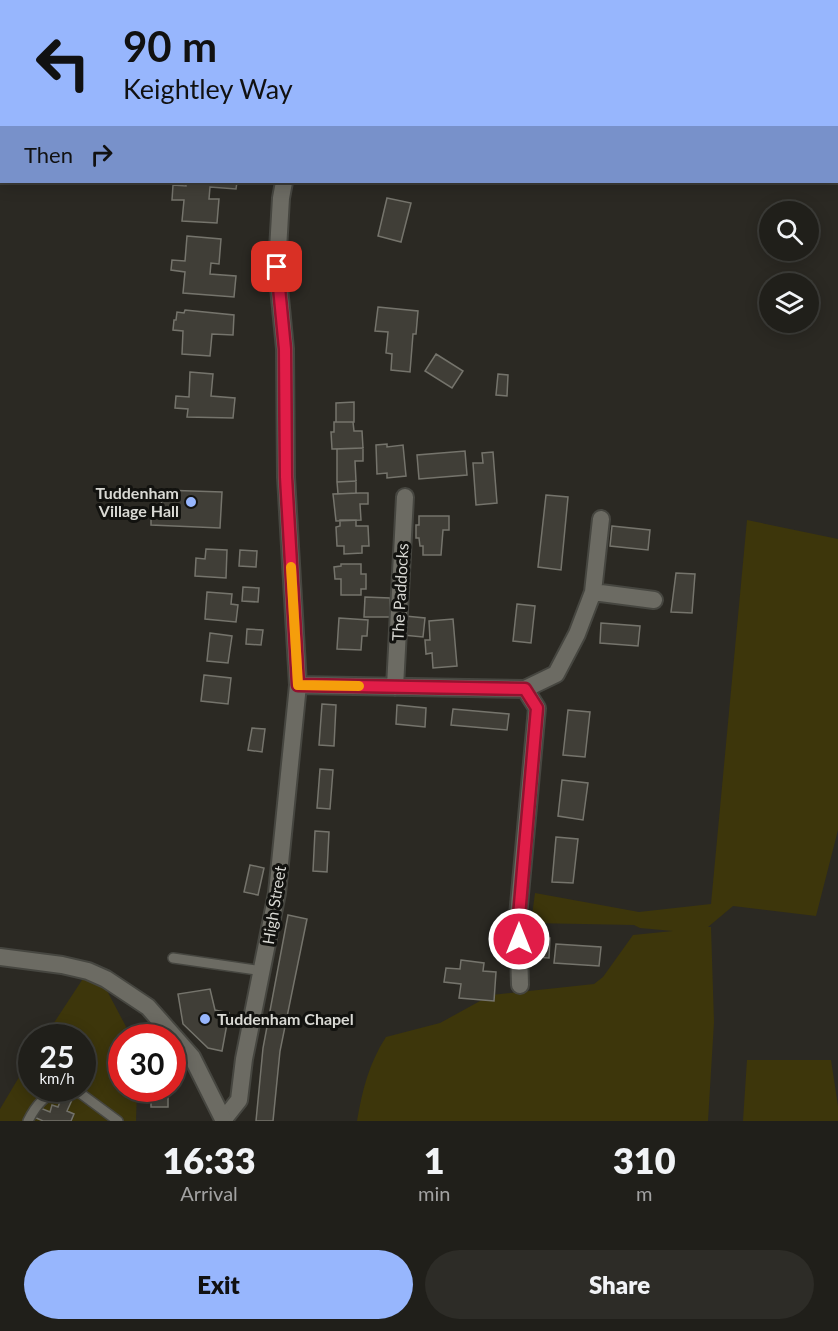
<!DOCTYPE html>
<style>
body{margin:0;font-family:Lato,sans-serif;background:#2d2c27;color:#f1f3f6;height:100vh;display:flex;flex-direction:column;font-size:22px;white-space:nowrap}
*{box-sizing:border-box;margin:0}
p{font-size:20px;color:#a2a2a2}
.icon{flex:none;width:33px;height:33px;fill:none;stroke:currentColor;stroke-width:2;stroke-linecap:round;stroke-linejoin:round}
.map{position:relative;height:1121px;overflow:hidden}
.side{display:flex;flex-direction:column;background:#201f1a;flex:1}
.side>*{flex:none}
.banner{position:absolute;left:0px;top:0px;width:838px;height:183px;box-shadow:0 3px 15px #0003,0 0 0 2px #3d3d39;background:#97b6fd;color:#111;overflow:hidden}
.buttons{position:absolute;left:759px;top:201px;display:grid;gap:12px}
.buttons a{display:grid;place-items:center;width:60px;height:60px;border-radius:50%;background:#201f1a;box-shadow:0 3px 15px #0003,0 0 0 2px #3d3d39;font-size:30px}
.speed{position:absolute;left:18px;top:1024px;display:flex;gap:12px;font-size:30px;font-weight:700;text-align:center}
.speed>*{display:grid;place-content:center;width:78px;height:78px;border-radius:50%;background:#201f1a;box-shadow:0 3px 15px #0003,0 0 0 2px #3d3d39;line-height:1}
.speed small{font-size:15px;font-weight:400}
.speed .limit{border:9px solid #d22;background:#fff;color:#111}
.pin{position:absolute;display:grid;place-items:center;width:51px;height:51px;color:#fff;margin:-26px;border-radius:12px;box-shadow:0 3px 9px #0006}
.me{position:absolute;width:66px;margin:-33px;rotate:0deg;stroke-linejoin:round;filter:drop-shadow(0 0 4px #0008)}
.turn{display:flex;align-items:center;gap:21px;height:126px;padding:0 24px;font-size:27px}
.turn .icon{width:78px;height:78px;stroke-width:2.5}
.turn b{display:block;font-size:42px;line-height:51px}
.then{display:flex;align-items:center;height:57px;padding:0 24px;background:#0003;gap:12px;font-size:22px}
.eta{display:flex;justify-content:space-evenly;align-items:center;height:102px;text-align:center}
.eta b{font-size:36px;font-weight:800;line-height:42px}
.button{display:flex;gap:12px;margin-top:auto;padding:12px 24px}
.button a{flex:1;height:69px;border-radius:36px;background:#97b6fd;color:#111;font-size:24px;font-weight:800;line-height:69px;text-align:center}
.button a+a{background:#2d2c27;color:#f1f3f6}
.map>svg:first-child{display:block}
.green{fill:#3d360b}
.building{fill:#403e37;stroke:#75746c;stroke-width:1.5}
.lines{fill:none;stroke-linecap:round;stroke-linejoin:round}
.service-casing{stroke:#464640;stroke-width:12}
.minor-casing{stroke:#464640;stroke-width:20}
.tertiary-casing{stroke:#464640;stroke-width:20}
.service{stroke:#6c6b63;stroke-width:9}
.minor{stroke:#6c6b63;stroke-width:16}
.tertiary{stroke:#6c6b63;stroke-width:16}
.route-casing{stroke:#92132f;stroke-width:15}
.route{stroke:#e11d48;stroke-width:10}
.slow{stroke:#f59e0b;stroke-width:10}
.poi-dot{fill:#97b6fd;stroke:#12120f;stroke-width:2}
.labels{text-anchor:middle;stroke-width:6;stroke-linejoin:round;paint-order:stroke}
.poi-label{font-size:16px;font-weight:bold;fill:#d9d9d4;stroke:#12120f;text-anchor:end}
.street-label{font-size:16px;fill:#d9d9d4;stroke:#12120f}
</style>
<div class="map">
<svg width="838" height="1121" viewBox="0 0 838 1121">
<rect width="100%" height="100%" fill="#2b2923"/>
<path class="green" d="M747 520 838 539V830L816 916 733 906 708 927H711L714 1022 708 1121H357C362 1091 369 1063 386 1037L440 1023 491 995 594 984 603 977 633 935 673 931 640 928 634 925 531 923 535 893 639 912 711 904Z
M84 977 104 985 132 1038H122V1089H137L136 1121H0V1109L31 1057 32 1089H82V1038H44Z
M747 1060H831L838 1106V1121H743Z"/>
<path class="building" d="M186 182H237L236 189 210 187 209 199H219L217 223 182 221 184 200H172L173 185 186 186Z
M387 198 411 203 401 242 378 236Z
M187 236 221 239 219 264 211 263 210 274 236 276 234 297 183 293 185 272 171 270 172 260 185 261Z
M378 307 418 311 416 334H413L410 372 391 370 392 354 386 353 388 332 375 331Z
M185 310 234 315 233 335 212 334 210 356 182 354 183 331 173 330 174 320H176L177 312 184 313Z
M436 354 463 371 452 388 425 371Z
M190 372 213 374 211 396 235 398 233 418 187 417 188 409 175 408 176 396 189 397Z
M498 374 508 375 507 396 496 395Z
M354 402V422H336V403Z
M334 422H353L354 431H362L363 448 332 449 331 432H334Z
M387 444V447L403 445 406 476 387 478V473L377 474 376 445Z
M363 448V461H355L356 481 337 482V449Z
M465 451 467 475 419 479 417 455Z
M493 452 497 503 476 505 473 463H483L482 453Z
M356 481V493L338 494 337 482Z
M162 490 222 492 220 528 151 525V512L161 513Z
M360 493H368V504H360L361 520 336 521 333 494Z
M546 495 568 497 561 570 538 567Z
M419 516H449V530H443L441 555H423V546H420L419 538H416V525H419Z
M340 520H356V526H368L369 546H362V553L344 554V546H337L336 527 340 526Z
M612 526 650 530 648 550 610 546Z
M206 549 227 550 226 578 195 576 196 558 205 559Z
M240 550 257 551 256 567 239 566Z
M341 564H361V574H366V589H361V595H341V579H335L334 567 341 566Z
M676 573 695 574 692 613 671 612Z
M243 587 259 588 258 602 242 601Z
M207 592 232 594 231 604 238 605 236 622 205 619Z
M365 597 390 598V617H364Z
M517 604 535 606 531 643 513 641Z
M405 616 425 618 423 637 403 635Z
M339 618 368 620 367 636H362L361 650 337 649Z
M453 619 457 666 433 668 432 653 426 654 425 640H430L429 621Z
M601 623 640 626 638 646 600 643Z
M247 629 263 630 261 645 246 644Z
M210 633 232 636 228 663 207 661Z
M204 675 231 678 228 704 201 701Z
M322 704 336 705 334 746 319 745Z
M397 705 426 708 425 727 396 724Z
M453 709 509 714 507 730 451 725Z
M568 710 590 712 585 757 563 755Z
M252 728 265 729 262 752 248 750Z
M320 769 333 770 330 809 317 808Z
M562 780 588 783 583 820 558 816Z
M315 831 329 832 327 872 313 871Z
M556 837 578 839 573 883 552 882Z
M250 865 264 868 258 895 244 892Z
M288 915 307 919 280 1051 273 1121H256L263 1048Z
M535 938H550L549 958 535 957Z
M556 944 601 947 599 966 554 963Z
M461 960 484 963 483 971 496 972 494 1001 459 998 461 984 444 982 446 968 460 969Z
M210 989 215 1010 229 1013 222 1051 208 1048 183 1024 178 994Z
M151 1089H168V1107H151Z
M62 1096 72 1100 67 1111 74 1114 71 1121H43L34 1117 38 1107 50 1112 52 1105 58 1107Z"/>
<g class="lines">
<g class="service-casing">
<path id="service" d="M173 958 263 971
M69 1089 80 1093 118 1121
M28 1121C36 1105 45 1094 63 1089"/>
</g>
<g class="minor-casing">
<path id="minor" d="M322 2V0
M593 592 654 600
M298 685 525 689 556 674 577 634 593 592 601 519
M395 687 405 497
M520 985 518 916 537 708 525 689
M224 1119 239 1100 244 1059 277 893 298 685 286 477 285 349 277 267 281 198 284 182"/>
</g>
<g class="tertiary-casing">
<path id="tertiary" d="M0 957 62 965 88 971 106 979 148 1007 192 1057 224 1121"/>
</g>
<use href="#service" class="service"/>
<use href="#minor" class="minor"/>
<use href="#tertiary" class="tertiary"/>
</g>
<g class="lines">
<g class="route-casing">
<path id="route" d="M277 267 285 349 286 477 298 685 525 689 537 708 519 916V939"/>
</g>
<use href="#route" class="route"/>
<path class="slow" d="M291 567 298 685 359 686"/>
</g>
<g class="poi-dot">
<circle cx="191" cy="502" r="6"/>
<circle cx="205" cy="1019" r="6"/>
</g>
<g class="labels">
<g class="poi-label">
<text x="179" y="499">Tuddenham<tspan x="179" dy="18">Village Hall</tspan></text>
<text x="217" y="1025" text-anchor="start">Tuddenham Chapel</text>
</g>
<g class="street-label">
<text transform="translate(400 592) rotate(-87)" y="6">The Paddocks</text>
<text transform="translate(274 905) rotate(-81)" y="6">High Street</text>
</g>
</g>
</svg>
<div class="buttons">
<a><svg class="icon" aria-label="search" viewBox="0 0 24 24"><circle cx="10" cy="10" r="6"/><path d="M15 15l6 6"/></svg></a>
<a><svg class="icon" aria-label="layers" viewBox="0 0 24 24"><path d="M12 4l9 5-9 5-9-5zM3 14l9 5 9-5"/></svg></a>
</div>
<div class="speed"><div>25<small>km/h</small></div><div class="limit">30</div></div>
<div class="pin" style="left:277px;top:267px;background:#d93025"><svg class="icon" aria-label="arrive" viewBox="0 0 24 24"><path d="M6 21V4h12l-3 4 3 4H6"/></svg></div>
<svg class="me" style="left:519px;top:939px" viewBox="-20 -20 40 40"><circle r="17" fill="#e11d48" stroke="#fff" stroke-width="3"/><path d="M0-11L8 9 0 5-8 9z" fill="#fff"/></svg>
<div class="banner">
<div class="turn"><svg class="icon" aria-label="left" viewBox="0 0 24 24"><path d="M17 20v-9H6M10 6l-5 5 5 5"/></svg><div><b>90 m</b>Keightley Way</div></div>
<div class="then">Then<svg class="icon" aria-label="right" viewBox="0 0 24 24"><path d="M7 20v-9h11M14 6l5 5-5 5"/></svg></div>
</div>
</div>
<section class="side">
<div class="eta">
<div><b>16:33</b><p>Arrival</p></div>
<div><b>1</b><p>min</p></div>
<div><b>310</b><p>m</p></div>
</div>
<div class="button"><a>Exit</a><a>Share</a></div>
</section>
